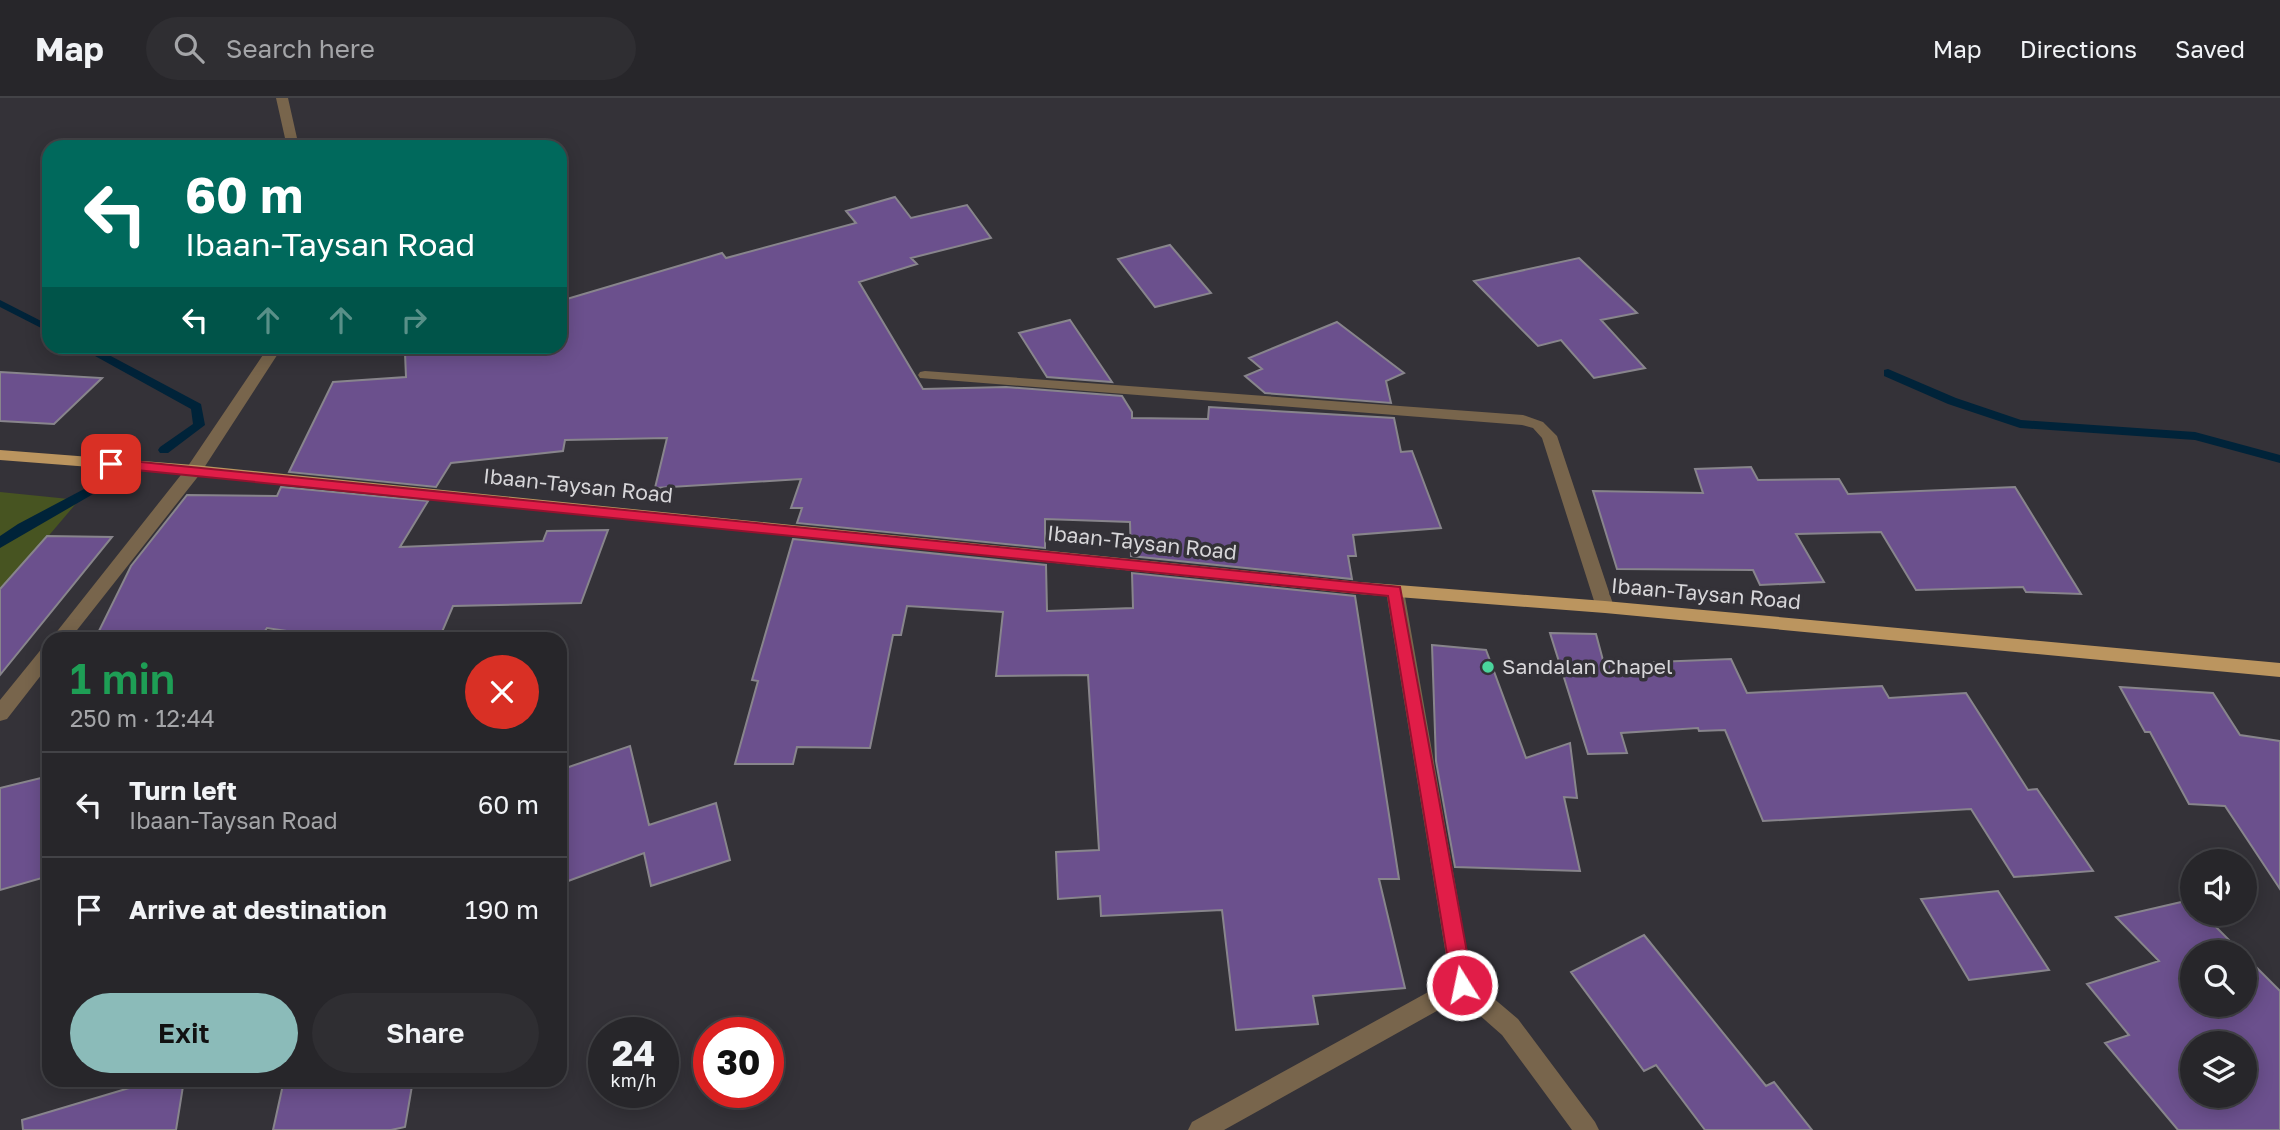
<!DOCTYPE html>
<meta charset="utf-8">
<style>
body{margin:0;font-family:"Golos Text",sans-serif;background:#2f2e32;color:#f1f3f6;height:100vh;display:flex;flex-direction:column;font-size:26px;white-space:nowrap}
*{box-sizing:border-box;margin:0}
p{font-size:23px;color:#a4a5a8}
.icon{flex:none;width:38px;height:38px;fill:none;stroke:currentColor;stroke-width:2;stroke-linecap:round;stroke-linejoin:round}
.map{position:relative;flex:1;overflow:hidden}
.drawer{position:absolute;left:42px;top:534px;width:525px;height:455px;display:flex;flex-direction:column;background:#27262a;border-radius:21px;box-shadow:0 4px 18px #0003,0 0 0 2px #434347}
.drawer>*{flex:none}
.hud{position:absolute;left:42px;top:42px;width:525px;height:214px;border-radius:21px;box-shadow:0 4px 18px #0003,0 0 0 2px #434347;background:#00695c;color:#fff;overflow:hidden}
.fabs{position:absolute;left:2180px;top:751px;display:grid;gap:14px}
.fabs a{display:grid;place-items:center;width:77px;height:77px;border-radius:50%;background:#27262a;box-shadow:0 4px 18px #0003,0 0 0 2px #434347;font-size:35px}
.speed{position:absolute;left:588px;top:919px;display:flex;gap:14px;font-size:35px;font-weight:700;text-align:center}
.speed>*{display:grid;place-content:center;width:91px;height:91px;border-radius:50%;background:#27262a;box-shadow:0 4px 18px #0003,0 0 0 2px #434347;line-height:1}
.speed small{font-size:18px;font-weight:400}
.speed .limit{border:10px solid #d22;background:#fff;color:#111}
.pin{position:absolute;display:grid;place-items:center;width:60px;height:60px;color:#fff;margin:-30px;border-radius:14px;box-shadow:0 4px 10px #0006}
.me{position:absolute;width:77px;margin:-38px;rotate:350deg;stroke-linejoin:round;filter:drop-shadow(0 0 5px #0008)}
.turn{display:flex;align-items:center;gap:24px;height:147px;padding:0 28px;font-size:32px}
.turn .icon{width:91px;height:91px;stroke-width:2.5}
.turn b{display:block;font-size:49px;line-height:60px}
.lanes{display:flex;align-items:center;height:66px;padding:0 28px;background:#0003;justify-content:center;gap:35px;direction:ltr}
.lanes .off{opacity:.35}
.round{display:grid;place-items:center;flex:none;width:74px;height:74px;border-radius:37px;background:#2f2e32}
.head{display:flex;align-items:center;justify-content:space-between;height:119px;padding:0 28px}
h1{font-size:42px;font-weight:600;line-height:52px;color:#1e9e55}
.primary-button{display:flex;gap:14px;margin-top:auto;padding:14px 28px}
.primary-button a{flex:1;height:80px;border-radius:42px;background:#8bbbb9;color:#111;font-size:28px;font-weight:600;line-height:80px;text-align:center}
.primary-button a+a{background:#2f2e32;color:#f1f3f6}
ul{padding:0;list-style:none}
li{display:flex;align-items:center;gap:21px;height:105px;padding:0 28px;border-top:2px solid #434347}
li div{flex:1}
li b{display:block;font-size:26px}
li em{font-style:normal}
header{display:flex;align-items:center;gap:42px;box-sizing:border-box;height:98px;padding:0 35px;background:#27262a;border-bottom:2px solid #434347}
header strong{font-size:33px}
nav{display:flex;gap:38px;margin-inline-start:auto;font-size:24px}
.search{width:490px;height:63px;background:#2f2e32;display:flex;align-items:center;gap:18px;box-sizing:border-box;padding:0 24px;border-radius:38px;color:#a4a5a8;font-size:26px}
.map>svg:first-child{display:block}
.green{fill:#475421}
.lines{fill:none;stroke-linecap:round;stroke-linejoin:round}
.stream{fill:#002339;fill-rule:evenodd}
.building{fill:#6b508d;stroke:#88858c;stroke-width:2;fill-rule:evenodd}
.minor{fill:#78654c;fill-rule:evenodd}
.major{fill:#bb955f;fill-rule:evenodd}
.route{fill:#e11d48;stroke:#92132f;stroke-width:2}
.poi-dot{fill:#4ad49c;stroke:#343238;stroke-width:2.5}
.labels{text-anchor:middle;stroke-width:7;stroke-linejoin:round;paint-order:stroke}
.street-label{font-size:21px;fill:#d7d6d9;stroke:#343238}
.poi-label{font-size:21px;fill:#d7d6d9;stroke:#343238;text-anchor:start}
</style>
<header>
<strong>Map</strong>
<div class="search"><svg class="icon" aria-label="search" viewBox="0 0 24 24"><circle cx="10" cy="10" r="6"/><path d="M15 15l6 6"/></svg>Search here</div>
<nav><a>Map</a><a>Directions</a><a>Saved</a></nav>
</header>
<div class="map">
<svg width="2280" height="1032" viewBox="0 0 2280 1032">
<rect width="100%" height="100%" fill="#343238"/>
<path class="green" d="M0 394 79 402 0 495Z"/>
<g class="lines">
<path class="stream" d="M0 202 49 227V234L0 209Z
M77 248H92L201 306 205 327 168 355H160L158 352 160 349 193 326 191 311Z
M1888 271 1956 300 2021 322 2195 334 2280 357V365L2195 342 2020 330 1948 306 1884 278V272Z
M103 381 109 385 107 388 0 450V438L18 426Z"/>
</g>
<path class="building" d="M895 99 911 120 967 107 991 140 911 160 917 166 859 184 923 291 1006 289 1122 298 1132 314V320L1208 321 1209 309 1394 320 1401 354 1412 353 1441 430 1353 437 1356 458H1348L1352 481 1131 458 1130 424 1045 421V450L797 425 802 410H791L801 381 655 390 667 340 565 342 563 353 451 365 436 389 289 374 333 284 406 279 405 255 434 248H560V203L722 155 726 160 856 125 846 113Z
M1170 147 1211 195 1155 209 1118 161Z
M1579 160 1637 215 1601 222 1645 270 1594 280 1561 242 1538 248 1474 183Z
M1070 222 1112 284 1047 279 1019 235Z
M1337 224 1404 275 1386 283 1391 305 1265 295 1245 278 1262 271 1249 260Z
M0 274 102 280 54 326 0 323Z
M1751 369 1758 382 1839 381 1848 396 2015 389 2081 496 2026 494 2023 489 1916 492 1881 434 1796 436 1824 484 1760 487 1753 472 1617 471 1593 393 1703 395 1695 371Z
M281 389 428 403 400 449 543 443 547 433 608 432 581 505 453 508 439 541H341L267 530 259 541H95L131 468 187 397 277 398Z
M47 438 112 439 0 577V491Z
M793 441 1046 467 1047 513 1133 510 1132 475 1355 498 1399 781H1379L1405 890 1313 898 1318 926 1236 932 1222 812 1101 818 1100 798 1058 801 1056 754 1099 752 1088 577 996 578 1003 514 907 508 901 537H893L870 650 797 649 793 666H735L758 583 752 582Z
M1550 535 1596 536 1604 566 1731 561 1747 595 1882 588 1889 600 1966 595 2028 692 2037 691 2093 773 2014 779 1971 711 1763 723 1725 632 1699 633 1698 630 1621 635 1627 655 1588 656Z
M1432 547 1486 552 1526 660 1570 645 1577 700 1564 699 1580 773 1455 769 1436 663Z
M2120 589 2213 595 2240 637 2280 643V791L2225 708 2189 706 2150 634H2145Z
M630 648 649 727 716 705 730 762 651 788 644 755 560 786V672Z
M49 678V778L0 792V690Z
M1998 793 2049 872 1969 882 1921 801Z
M2190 802 2193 816H2203L2241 854H2193V906H2245V858L2280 893V1032H2178L2105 945 2129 937 2087 886 2159 863 2116 819ZM2193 945H2245V998H2193Z
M1644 837 1766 988 1774 984 1812 1032H1705L1656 967 1644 973 1571 874Z
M156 982H184L176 1032H23L22 1022Z
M284 982H413L405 1029 391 1032H273Z"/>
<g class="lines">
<path class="minor" d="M276 0H288L299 49H287Z
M269 248H283L200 376 70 541H51L188 368Z
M925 273 1523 317 1543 324 1557 338 1614 509 1611 514H1599L1596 509 1542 340 1533 330 1522 327 920 280 918 277 920 274Z
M1395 487 1401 489 1404 493 1472 882 1518 921 1595 1024 1599 1032H1572L1502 937 1460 900 1224 1032H1188L1192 1024 1450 882 1386 493 1389 489Z
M49 547V567L7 621 0 623V602L43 549Z"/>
<path class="major" d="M0 352 194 367 1359 484 1605 503 2280 565V579L1605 515 1359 496 194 377 0 362Z"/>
</g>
<path class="route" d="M111 361 1400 489 1473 887 1470 894 1462 897 1455 894 1452 887 1388 498 106 369V362Z"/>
<circle class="poi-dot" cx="1488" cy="569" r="7"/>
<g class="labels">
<g class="street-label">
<text transform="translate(578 388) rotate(6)" y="7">Ibaan-Taysan Road</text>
<text transform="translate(1142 445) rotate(6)" y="7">Ibaan-Taysan Road</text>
<text transform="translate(1706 496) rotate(5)" y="7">Ibaan-Taysan Road</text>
</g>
<g class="poi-label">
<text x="1502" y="576">Sandalan Chapel</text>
</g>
</g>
</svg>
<div class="fabs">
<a><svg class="icon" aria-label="sound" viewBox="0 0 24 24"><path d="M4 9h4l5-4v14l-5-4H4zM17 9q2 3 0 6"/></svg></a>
<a><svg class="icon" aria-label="search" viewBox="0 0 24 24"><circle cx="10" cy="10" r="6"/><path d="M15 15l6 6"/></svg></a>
<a><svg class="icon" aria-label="layers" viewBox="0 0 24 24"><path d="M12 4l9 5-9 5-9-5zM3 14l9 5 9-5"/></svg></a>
</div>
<div class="speed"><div>24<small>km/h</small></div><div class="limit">30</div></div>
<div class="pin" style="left:111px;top:366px;background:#d93025"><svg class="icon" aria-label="arrive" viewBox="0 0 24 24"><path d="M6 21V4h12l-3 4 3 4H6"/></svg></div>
<svg class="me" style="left:1462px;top:887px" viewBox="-20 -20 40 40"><circle r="17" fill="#e11d48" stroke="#fff" stroke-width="3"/><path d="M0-11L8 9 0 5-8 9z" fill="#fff"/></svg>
<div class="hud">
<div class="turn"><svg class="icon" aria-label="left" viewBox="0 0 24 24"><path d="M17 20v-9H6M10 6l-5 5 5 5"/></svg><div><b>60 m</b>Ibaan-Taysan Road</div></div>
<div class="lanes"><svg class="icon" aria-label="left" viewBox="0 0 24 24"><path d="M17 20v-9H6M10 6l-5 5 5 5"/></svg><svg class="icon off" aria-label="ahead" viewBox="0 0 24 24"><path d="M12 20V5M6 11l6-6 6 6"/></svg><svg class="icon off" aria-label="ahead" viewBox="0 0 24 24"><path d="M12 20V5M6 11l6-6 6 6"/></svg><svg class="icon off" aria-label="right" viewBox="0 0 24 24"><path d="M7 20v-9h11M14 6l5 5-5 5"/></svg></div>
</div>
<section class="drawer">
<div class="head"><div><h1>1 min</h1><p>250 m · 12:44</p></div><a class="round" style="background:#d93025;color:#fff"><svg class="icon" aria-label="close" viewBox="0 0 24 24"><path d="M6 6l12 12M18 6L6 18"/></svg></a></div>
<ul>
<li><svg class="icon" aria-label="left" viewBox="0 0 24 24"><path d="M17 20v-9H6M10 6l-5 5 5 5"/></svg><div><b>Turn left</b><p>Ibaan-Taysan Road</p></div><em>60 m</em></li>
<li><svg class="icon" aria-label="arrive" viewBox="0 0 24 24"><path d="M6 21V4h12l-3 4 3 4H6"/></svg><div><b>Arrive at destination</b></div><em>190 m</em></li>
</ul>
<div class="primary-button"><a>Exit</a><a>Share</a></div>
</section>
</div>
